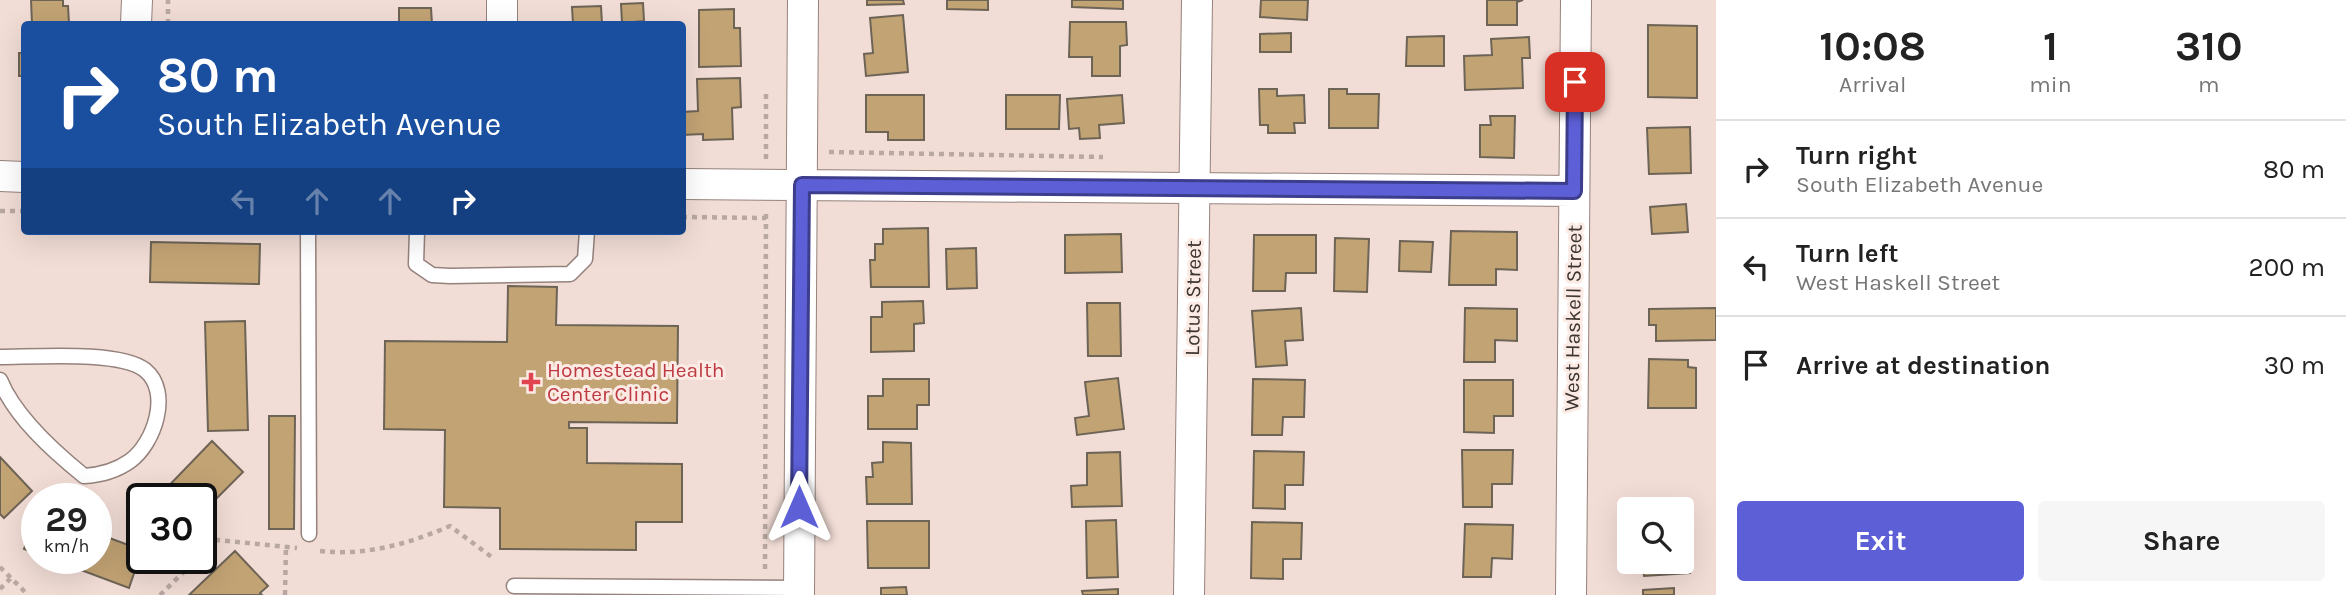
<!DOCTYPE html>
<style>
body{margin:0;font-family:Karla,sans-serif;background:#f6f6f6;color:#222;height:100vh;display:flex;flex-direction:column;font-size:26px;white-space:nowrap}
*{box-sizing:border-box;margin:0}
p{font-size:23px;color:#767676}
.icon{flex:none;width:38px;height:38px;fill:none;stroke:currentColor;stroke-width:2;stroke-linecap:round;stroke-linejoin:round}
.map{position:relative;flex:1;overflow:hidden}
.side{display:flex;flex-direction:column;background:#fff;width:630px}
.side>*{flex:none}
.banner{position:absolute;left:21px;top:21px;width:665px;height:214px;border-radius:7px;box-shadow:0 7px 28px #0002;background:#1a4fa0;color:#fff;overflow:hidden}
.tools{position:absolute;left:1617px;top:497px;display:grid;gap:14px}
.tools a{display:grid;place-items:center;width:77px;height:77px;border-radius:7px;background:#fff;box-shadow:0 7px 28px #0002;font-size:35px}
.speed{position:absolute;left:21px;top:483px;display:flex;gap:14px;font-size:35px;font-weight:700;text-align:center}
.speed>*{display:grid;place-content:center;width:91px;height:91px;border-radius:50%;background:#fff;box-shadow:0 7px 28px #0002;line-height:1}
.speed small{font-size:18px;font-weight:400}
.speed .limit{border:4px solid #111;border-radius:10px;background:#fff;color:#111}
.pin{position:absolute;display:grid;place-items:center;width:60px;height:60px;color:#fff;margin:-30px;border-radius:14px;box-shadow:0 4px 10px #0006}
.me{position:absolute;width:77px;margin:-38px;rotate:0deg;stroke-linejoin:round;filter:drop-shadow(0 0 5px #0008)}
.turn{display:flex;align-items:center;gap:24px;height:147px;padding:0 21px;font-size:32px}
.turn .icon{width:91px;height:91px;stroke-width:2.5}
.turn b{display:block;font-size:49px;line-height:60px}
.lanes{display:flex;align-items:center;height:66px;padding:0 21px;background:#0003;justify-content:center;gap:35px;direction:ltr}
.lanes .off{opacity:.35}
.eta{display:flex;justify-content:space-evenly;align-items:center;height:119px;text-align:center}
.eta b{font-size:42px;font-weight:700;line-height:49px}
.action{display:flex;gap:14px;margin-top:auto;padding:14px 21px}
.action a{flex:1;height:80px;border-radius:7px;background:#5d5fd7;color:#fff;font-size:28px;font-weight:700;line-height:80px;text-align:center}
.action a+a{background:#f6f6f6;color:#222}
ul{padding:0;list-style:none}
li{display:flex;align-items:center;gap:21px;height:98px;padding:0 21px;border-top:2px solid #e0e0e0}
li div{flex:1}
li b{display:block;font-size:26px}
li em{font-style:normal}
main{display:flex;flex:1;min-height:0}
.map>svg:first-child{display:block}
.building{fill:#c2a374;stroke:#6e6456;stroke-width:2}
.lines{fill:none;stroke-linecap:round;stroke-linejoin:round}
.lane-casing{stroke:#95827c;stroke-width:17}
.street-casing{stroke:#95827c;stroke-width:32}
.path{stroke:#b9a8a2;stroke-width:4.5;stroke-dasharray:5 5;stroke-linecap:butt}
.lane{stroke:#fff;stroke-width:14}
.street{stroke:#fff;stroke-width:30}
.route-casing{stroke:#3c3e8c;stroke-width:18}
.route{stroke:#5d5fd7;stroke-width:12}
.health-dot{fill:#e0444e;stroke:#fcebe5;stroke-width:2.5}
.labels{text-anchor:middle;stroke-width:6;stroke-linejoin:round;paint-order:stroke}
.street-label{font-size:21px;fill:#3d3532;stroke:#fcebe5}
.health-label{font-size:21px;fill:#be3a42;stroke:#fcebe5;text-anchor:start}
</style>
<main>
<div class="map">
<svg width="1716" height="595" viewBox="0 0 1716 595">
<rect width="100%" height="100%" fill="#f2ddd6"/>
<path class="building" d="M31 0H63V6H68L69 24H32Z
M867 0H903L904 4 867 5Z
M947 0H988V10L947 9Z
M1072 0H1123V9L1072 7Z
M1261 0H1308L1307 20 1260 17Z
M1487 0H1523L1517 2V25H1487Z
M643 3 644 21 622 23 621 4Z
M601 6 602 24H573L572 7Z
M399 8H431L432 24H399Z
M734 9V28H740L741 66 699 67V10Z
M903 15 908 72 866 76 864 54 873 53 870 18Z
M1070 22H1126L1127 45 1120 46V76H1092V57H1069Z
M1648 25 1697 26V98L1648 97Z
M1291 33V52H1260V34Z
M1444 36V66H1406L1407 37Z
M1529 37 1530 58H1522L1523 88 1465 90 1464 56 1492 55 1491 39Z
M19 53H24V76H19Z
M740 78 741 107 732 108 733 139 703 140V134L682 135V112L698 111 697 79Z
M1259 89H1277V96L1304 95 1305 123H1294L1295 133H1268V125H1260Z
M1329 89H1347V94H1379L1378 128H1329Z
M866 95H924V140H888V132H866Z
M1006 95H1060L1059 129H1006Z
M1122 95 1124 123 1099 125 1100 138 1080 139 1079 128 1069 129 1067 99Z
M1490 116H1515L1514 158 1480 157V125H1491Z
M1690 127 1691 173 1649 174 1647 128Z
M1686 204 1688 232 1652 234 1650 207Z
M928 228 929 287H871L870 260H875V244H883V229Z
M1451 231 1517 232V270L1496 269V285H1449Z
M1121 234 1122 272 1065 273V235Z
M1254 235H1316V273H1286L1285 291H1253Z
M1335 238 1369 239 1367 292 1334 291Z
M1400 241 1433 242 1431 272 1399 271Z
M151 242 260 244 259 284 150 282Z
M976 248 977 288 947 289 946 249Z
M508 286 557 287 556 325 678 326 677 423 569 422V428H587V463L682 464V522H636V550L500 549V508L444 507 445 430 384 429 385 341 507 342Z
M923 301 924 323 914 324V351L871 352V317H882V302Z
M1087 303H1120L1121 356H1088Z
M1301 308 1303 340 1285 341 1287 365 1256 367 1252 311Z
M1465 308 1517 309V341L1495 340V362H1464Z
M1716 308V340L1656 341V325H1649V309Z
M245 321 248 430 208 431 205 322Z
M1649 359 1688 360V367L1696 368V408H1648Z
M1118 378 1124 429 1077 435 1075 418 1089 416 1085 382Z
M883 379H929V405H917V429H868V396H883Z
M1253 379 1305 380 1304 417H1283L1282 435H1252Z
M1464 380H1513V416H1494V433L1464 432Z
M269 416H295L294 529H269Z
M212 441 243 472 201 514V499H156Z
M883 442 911 443 912 504H867L866 477H873L872 463 883 462Z
M1462 450H1513L1512 484H1492V507H1463Z
M1254 451 1304 452 1303 485H1285V509L1253 508Z
M1120 452 1122 506 1072 507 1071 486 1087 485V453Z
M0 457 32 491 4 518 0 514Z
M37 514V554L24 549Z
M1116 520 1118 577 1087 578 1086 521Z
M867 521H929V568H868Z
M1252 522 1302 523 1301 559H1283V579L1251 578Z
M1465 524 1513 525 1512 559 1492 558 1491 577H1463Z
M1682 524H1686L1690 573 1644 576 1642 562H1682Z
M96 533 142 550 129 588 49 558H96Z
M235 551 268 586 260 593 262 595H189Z
M906 587 907 595H881V588Z
M1674 588V595H1643V590Z
M1118 589V595H1083L1082 591Z"/>
<g class="lines">
<g class="lane-casing">
<path id="lane" d="M308 231 309 534
M417 231 416 264 432 275 450 276 570 274 585 259 587 231
M0 357C33 357 120 350 145 370 172 392 154 444 130 461 116 471 101 475 84 476 53 451 15 417 0 380
M514 586 799 588"/>
</g>
<g class="street-casing">
<path id="street" d="M136 24 137 0
M502 24V0
M0 176 24 177
M682 184 1574 191
M799 595 803 0
M1189 595 1197 0
M1571 595 1576 0"/>
</g>
<path class="path" d="M168 24V0
M829 152 1103 157
M766 159V94
M0 211H24
M682 217 766 218
M320 551C366 556 408 544 450 526L493 558
M201 555 217 540 297 548
M0 567 28 595
M765 569 766 210
M0 589 11 578
M160 595 198 558
M285 595 286 547"/>
<use href="#lane" class="lane"/>
<use href="#street" class="street"/>
</g>
<g class="lines">
<g class="route-casing">
<path id="route" d="M799 507 802 185 1574 191 1575 82"/>
</g>
<use href="#route" class="route"/>
</g>
<path class="health-dot" d="M527.5 371.5h7v7h7v7h-7v7h-7v-7h-7v-7h7z"/>
<g class="labels">
<g class="street-label">
<text transform="translate(1193 298) rotate(-89)" y="7">Lotus Street</text>
<text transform="translate(1573 318) rotate(-89)" y="7">West Haskell Street</text>
</g>
<g class="health-label">
<text x="547" y="377">Homestead Health<tspan x="547" dy="24">Center Clinic</tspan></text>
</g>
</g>
</svg>
<div class="tools">
<a><svg class="icon" aria-label="search" viewBox="0 0 24 24"><circle cx="10" cy="10" r="6"/><path d="M15 15l6 6"/></svg></a>
</div>
<div class="speed"><div>29<small>km/h</small></div><div class="limit">30</div></div>
<div class="pin" style="left:1575px;top:82px;background:#d93025"><svg class="icon" aria-label="arrive" viewBox="0 0 24 24"><path d="M6 21V4h12l-3 4 3 4H6"/></svg></div>
<svg class="me" style="left:799px;top:507px" viewBox="-20 -20 40 40"><path d="M0-17L14 15 0 8-14 15z" fill="#5d5fd7" stroke="#fff" stroke-width="4"/></svg>
<div class="banner">
<div class="turn"><svg class="icon" aria-label="right" viewBox="0 0 24 24"><path d="M7 20v-9h11M14 6l5 5-5 5"/></svg><div><b>80 m</b>South Elizabeth Avenue</div></div>
<div class="lanes"><svg class="icon off" aria-label="left" viewBox="0 0 24 24"><path d="M17 20v-9H6M10 6l-5 5 5 5"/></svg><svg class="icon off" aria-label="ahead" viewBox="0 0 24 24"><path d="M12 20V5M6 11l6-6 6 6"/></svg><svg class="icon off" aria-label="ahead" viewBox="0 0 24 24"><path d="M12 20V5M6 11l6-6 6 6"/></svg><svg class="icon" aria-label="right" viewBox="0 0 24 24"><path d="M7 20v-9h11M14 6l5 5-5 5"/></svg></div>
</div>
</div>
<section class="side">
<div class="eta">
<div><b>10:08</b><p>Arrival</p></div>
<div><b>1</b><p>min</p></div>
<div><b>310</b><p>m</p></div>
</div>
<ul>
<li><svg class="icon" aria-label="right" viewBox="0 0 24 24"><path d="M7 20v-9h11M14 6l5 5-5 5"/></svg><div><b>Turn right</b><p>South Elizabeth Avenue</p></div><em>80 m</em></li>
<li><svg class="icon" aria-label="left" viewBox="0 0 24 24"><path d="M17 20v-9H6M10 6l-5 5 5 5"/></svg><div><b>Turn left</b><p>West Haskell Street</p></div><em>200 m</em></li>
<li><svg class="icon" aria-label="arrive" viewBox="0 0 24 24"><path d="M6 21V4h12l-3 4 3 4H6"/></svg><div><b>Arrive at destination</b></div><em>30 m</em></li>
</ul>
<div class="action"><a>Exit</a><a>Share</a></div>
</section>
</main>
